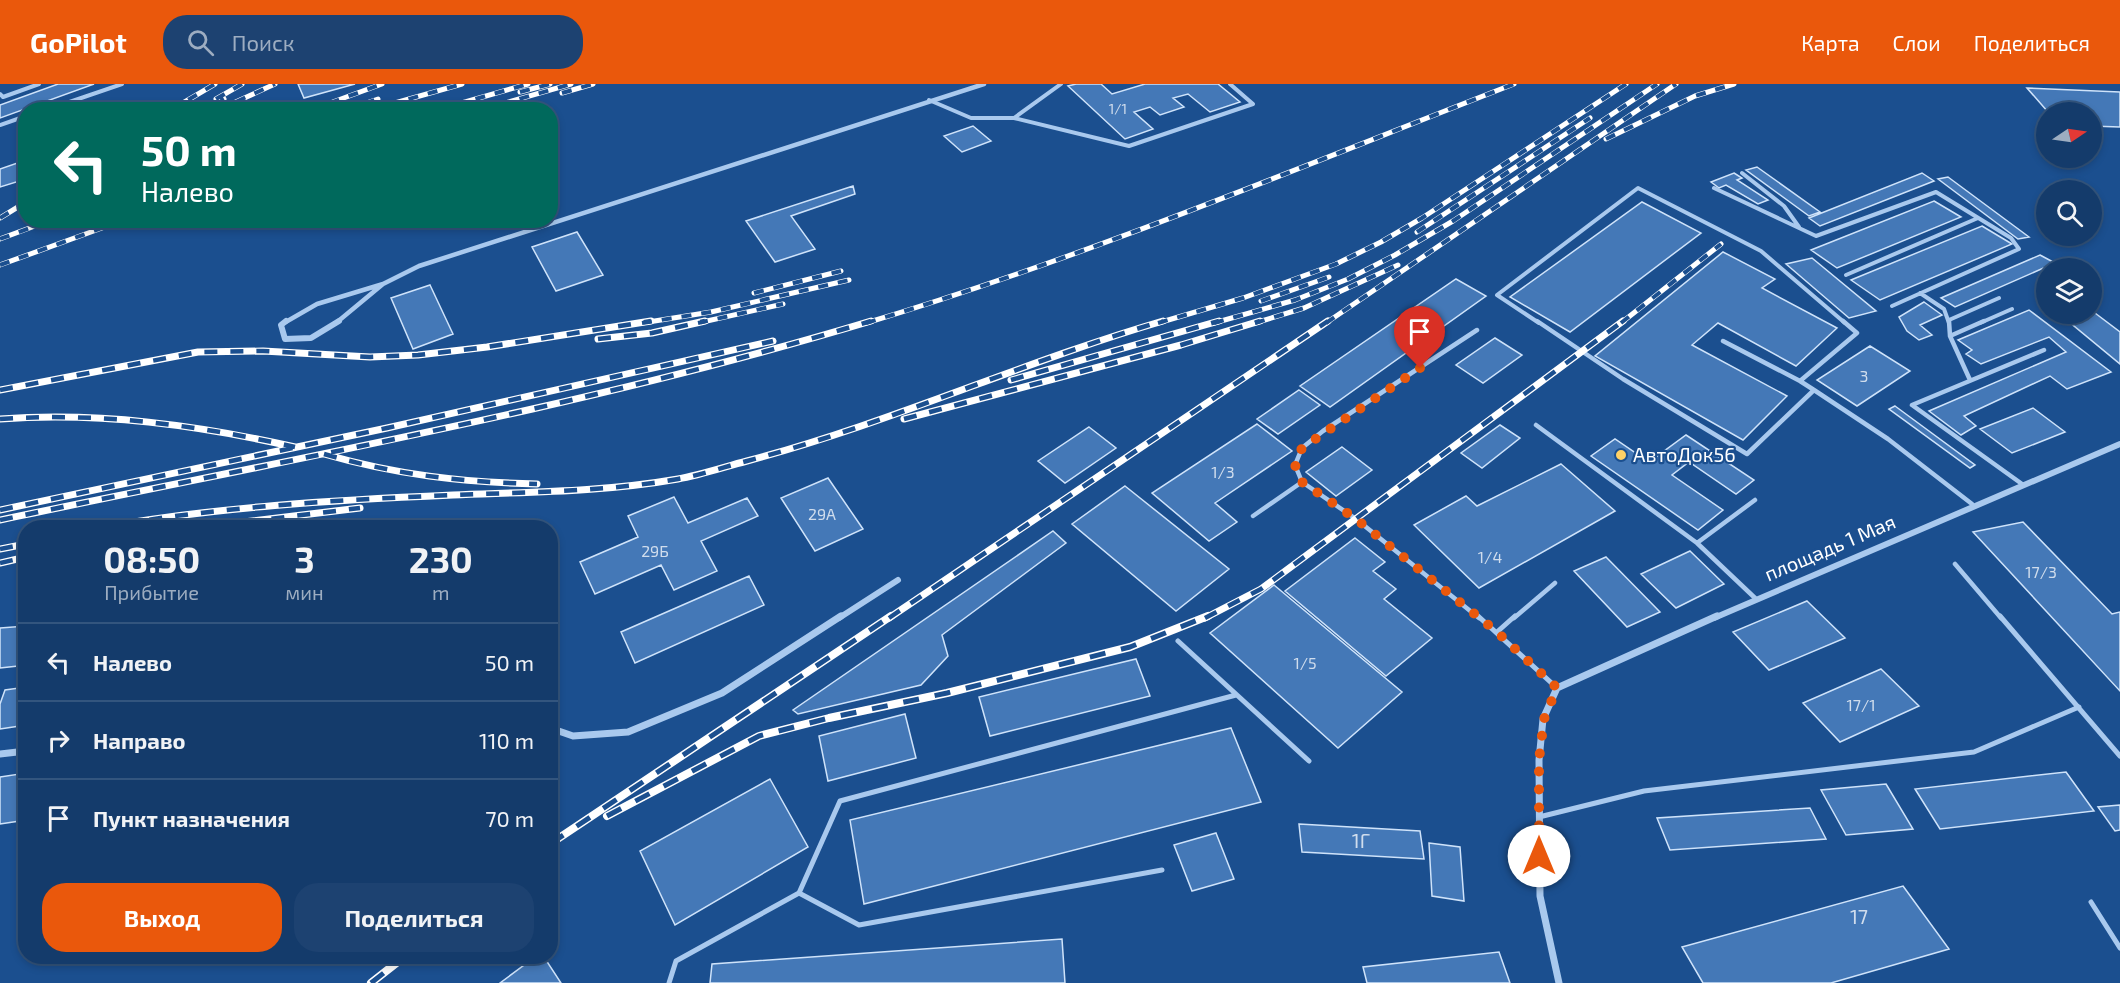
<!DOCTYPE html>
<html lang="ru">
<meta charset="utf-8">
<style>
body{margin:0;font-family:"Exo 2",sans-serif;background:#1d4271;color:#f1f3f6;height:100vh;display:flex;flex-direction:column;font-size:22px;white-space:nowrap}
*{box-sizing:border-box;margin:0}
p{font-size:20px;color:#9dadc1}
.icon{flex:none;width:33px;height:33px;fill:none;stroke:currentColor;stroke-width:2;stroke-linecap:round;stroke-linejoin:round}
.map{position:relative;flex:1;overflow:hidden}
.panel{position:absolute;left:18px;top:436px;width:540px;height:444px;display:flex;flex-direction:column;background:#143b6b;border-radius:24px;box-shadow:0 3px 9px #0003,0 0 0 2px #33557e}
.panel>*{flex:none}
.hud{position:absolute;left:18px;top:18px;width:540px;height:126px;border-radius:24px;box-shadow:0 3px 9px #0003,0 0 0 2px #33557e;background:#00695c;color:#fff;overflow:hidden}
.needle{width:39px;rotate:77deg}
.fabs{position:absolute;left:2036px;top:18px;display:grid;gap:12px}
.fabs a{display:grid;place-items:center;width:66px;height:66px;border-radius:50%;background:#143b6b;box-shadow:0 3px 9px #0003,0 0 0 2px #33557e;font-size:30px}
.pin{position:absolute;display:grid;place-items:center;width:51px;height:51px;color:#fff;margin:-62px -26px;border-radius:50% 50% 50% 0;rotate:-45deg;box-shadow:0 0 6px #0007}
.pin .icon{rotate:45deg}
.me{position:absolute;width:66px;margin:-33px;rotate:0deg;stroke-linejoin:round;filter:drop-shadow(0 0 4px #0008)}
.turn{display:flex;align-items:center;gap:21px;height:126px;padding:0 24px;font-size:27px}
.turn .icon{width:78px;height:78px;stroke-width:2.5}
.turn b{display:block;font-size:42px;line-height:51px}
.eta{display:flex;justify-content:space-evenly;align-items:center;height:102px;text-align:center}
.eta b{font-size:36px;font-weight:700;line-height:42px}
.button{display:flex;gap:12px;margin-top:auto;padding:12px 24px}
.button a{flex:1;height:69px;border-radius:24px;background:#ea580c;color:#fff;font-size:24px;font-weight:700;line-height:69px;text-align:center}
.button a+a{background:#1d4271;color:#f1f3f6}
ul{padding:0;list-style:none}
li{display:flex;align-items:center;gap:18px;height:78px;padding:0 24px;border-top:2px solid #33557e}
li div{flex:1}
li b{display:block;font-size:22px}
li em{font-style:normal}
header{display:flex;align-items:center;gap:36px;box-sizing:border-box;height:84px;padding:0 30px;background:#ea580c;color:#fff}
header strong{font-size:28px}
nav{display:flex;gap:33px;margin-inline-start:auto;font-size:21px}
.search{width:420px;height:54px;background:#1d4271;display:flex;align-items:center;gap:15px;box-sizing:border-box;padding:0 21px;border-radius:24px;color:#9dadc1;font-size:22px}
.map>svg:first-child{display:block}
.building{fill:#4478b7;stroke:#cfe3fa;stroke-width:1.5}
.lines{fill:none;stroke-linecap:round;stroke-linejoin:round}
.service-far2{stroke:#a9c9ee;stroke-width:4}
.service-far1{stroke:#a9c9ee;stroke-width:4.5}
.service{stroke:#a9c9ee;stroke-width:5}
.minor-far2{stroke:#a9c9ee;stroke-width:4.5}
.minor-far1{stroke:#a9c9ee;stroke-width:6}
.minor{stroke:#a9c9ee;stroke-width:7}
.rail-far2-casing{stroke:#fff;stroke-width:5}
.rail-far1-casing{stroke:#fff;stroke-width:7}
.rail-casing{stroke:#fff;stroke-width:8}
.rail-far2{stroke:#1b4f8f;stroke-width:4;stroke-dasharray:10;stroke-linecap:butt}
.rail-far1{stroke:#1b4f8f;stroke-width:4.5;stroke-dasharray:13;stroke-linecap:butt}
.rail{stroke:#1b4f8f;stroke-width:5;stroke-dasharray:16;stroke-linecap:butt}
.route{stroke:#ea580c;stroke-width:10;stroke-dasharray:0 18}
.poi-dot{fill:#ffd166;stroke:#1b4f8f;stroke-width:2}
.labels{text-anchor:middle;stroke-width:4.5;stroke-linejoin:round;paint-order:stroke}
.far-number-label{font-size:14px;fill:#d0dded}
.number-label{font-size:16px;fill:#d0dded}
.poi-label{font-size:20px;fill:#fff;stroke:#1b4f8f;text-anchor:start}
.street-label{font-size:20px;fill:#fff;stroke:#1b4f8f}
.near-number-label{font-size:20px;fill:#d0dded}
</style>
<header>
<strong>GoPilot</strong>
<div class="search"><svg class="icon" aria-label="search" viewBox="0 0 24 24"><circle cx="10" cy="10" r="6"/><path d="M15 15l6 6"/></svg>Поиск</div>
<nav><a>Карта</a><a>Слои</a><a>Поделиться</a></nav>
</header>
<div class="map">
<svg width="2120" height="899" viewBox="0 0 2120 899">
<rect width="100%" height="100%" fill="#1b4f8f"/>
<path class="building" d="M58 0H94L0 34V21Z
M298 0H355L304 14Z
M1076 0H1101L1112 10 1145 0H1218L1240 18 1210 28 1188 10 1173 14 1184 23 1160 31 1150 23 1134 28 1153 45 1125 55 1068 2Z
M2027 4 2120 8V43L2091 42V28H2048Z
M973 42 991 57 962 68 944 52Z
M26 76V95L0 103V85Z
M1757 83 1820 128 1809 132 1746 86Z
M1734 89 1742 94 1737 96 1768 116 1758 120 1726 101 1719 104 1711 98Z
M1922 89 1934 97 1820 142 1809 134Z
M1948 93 2029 153 2018 155 1938 95Z
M853 102 855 110 791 132 815 165 775 178 746 137Z
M1934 117 1961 133 1837 184 1811 166Z
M1642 118 1701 149 1570 248 1510 213Z
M1982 142 2012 160 1880 216 1851 196Z
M577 148 603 191 556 207 532 163Z
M1723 168 1775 195 1762 204 1837 244 1796 282 1718 239 1692 261 1787 312 1743 356 1595 272Z
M2040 171 2055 179 1955 223 1941 214Z
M1812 174 1876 227 1849 234 1786 180Z
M1456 195 1486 212 1330 323 1300 302Z
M430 201 453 250 413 265 391 214Z
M1924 218 1942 231 1920 241 1932 251 1919 256 1907 247 1899 233Z
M2029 226 2111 288 2067 305 2050 292 1964 332 1976 342 1961 351 1929 327 2066 268 2049 253 1981 280 1966 270 1972 266 1958 256Z
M2091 226 2120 248V280L2062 232 2091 230Z
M1495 254 1522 271 1483 299 1456 281Z
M1870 262 1910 287 1857 322 1817 296Z
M1299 306 1320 321 1278 350 1257 335Z
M1895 322 1975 381 1970 384 1889 325Z
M2033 324 2065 348 2012 369 1980 345Z
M1257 340 1292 367 1215 419 1237 438 1209 457 1152 409Z
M1500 341 1520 354 1482 384 1461 369Z
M1089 343 1116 364 1065 399 1038 377Z
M1686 351 1754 396 1736 410 1689 378 1672 391 1723 426 1698 446 1591 372 1615 355 1649 378Z
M1342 363 1372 386 1336 412 1306 388Z
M1561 380 1615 427 1479 504 1414 441 1466 412 1477 422Z
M828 394 863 445 815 467 781 414Z
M1125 402 1229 485 1176 527 1072 440Z
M674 413 688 439 747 414 758 432 701 457 717 487 674 506 661 481 595 510 580 478 638 453 628 432Z
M2023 438 2112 530 2120 528V607L1973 448Z
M1053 447 1066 459 942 551 948 572 921 601 798 630 793 626Z
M1355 454 1385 478 1373 487 1396 505 1384 515 1432 554 1386 592 1285 507Z
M1690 467 1724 500 1676 524 1641 490Z
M1606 473 1660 528 1627 543 1574 487Z
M749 492 764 521 635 579 621 548Z
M1274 501 1402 608 1338 664 1210 549Z
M1807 517 1845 554 1769 586 1733 548Z
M26 542V570L18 582 0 584V544Z
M1136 575 1150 612 990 652 979 613Z
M1881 585 1919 622 1840 658 1803 619Z
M26 603V641L0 645V620L5 606Z
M905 630 916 674 828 697 819 652Z
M1231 644 1261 718 864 820 850 736Z
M2066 688 2094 727 1940 745 1915 705Z
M26 689V736L0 740V693Z
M770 695 808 763 675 841 640 767Z
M1886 700 1913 745 1846 751 1821 706Z
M2120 721V746L2115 747 2098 723Z
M1810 724 1826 755 1670 766 1657 734Z
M1299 740 1420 747 1424 775 1302 768Z
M1216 749 1234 795 1192 807 1174 761Z
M1429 759 1460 763 1464 817 1432 812Z
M1903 802 1949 865 1831 899H1703L1682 863Z
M1062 855 1065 899H710L712 880Z
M1499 868 1510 899H1367L1363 883Z
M535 873H544L561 899H500Z"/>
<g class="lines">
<path class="service-far2" d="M0 10 3 13 39 0
M929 16 971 34H1014L1129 62 1253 20 1230 0
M46 26 122 0
M1014 34 1061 0
M0 41 26 32
M1742 89 1784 122 1799 143
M1714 104 1816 152 1936 108 2011 154 2019 165 1892 222
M1846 191 1978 134
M1920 209 1944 225 1949 239
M1949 236 1999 214
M1539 239 1497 211 1638 104 1761 167 1845 239
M1980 239 2012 225"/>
<path class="service-far1" d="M1537 237 1623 295 1747 370 1814 306
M1949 237 1950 252 1970 296
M1477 246 1323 347 1302 364 1295 381 1302 398 1356 435 1479 534
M1950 252 1984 237
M1723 257 1800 297
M1814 306 1888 355 1972 420
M1814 306 1800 297 1857 249 1843 237
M1536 341 1697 459 1755 514
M2022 400 1912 321 2044 266
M1253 432 1302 398
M1697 459 1755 416
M1955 480 2001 534
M1514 534 1555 499"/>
<path class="service" d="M1478 532 1557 604
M2000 532 2120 672
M1497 548 1515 532
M1178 557 1309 677
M1539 733 1644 707 1974 668 2079 623
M799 809 859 841 1162 786
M2091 818 2120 864
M669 899 676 877 799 809 840 717 1236 611"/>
<path class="minor-far2" d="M383 200 419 182 984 0
M284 239 317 220 383 200
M336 239 383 200"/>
<path class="minor-far1" d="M286 237 281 241 285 255 311 254 339 237
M839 534 898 496
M1714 534 2120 360"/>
<path class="minor" d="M550 644 573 652 628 648 722 609 841 532
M0 670 26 667
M1559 899 1540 812 1539 676 1543 635 1557 604 1717 532"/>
<g class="rail-far2-casing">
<path id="rail-far2" d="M520 8 550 0
M562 9 593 0
M216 15 242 0
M171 26 215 0
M203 26 224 15
M218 26 275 0
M311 26 382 0
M346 26 378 15
M370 26 462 0
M437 26 528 0
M481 26 571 0
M1606 55 1695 12 1734 0
M0 134 26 118
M142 138 146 136
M1417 148 1590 34
M0 155 51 136
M0 181 124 136
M754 209 841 187
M1261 217 1329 193
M642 239 711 228 849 196
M698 239 783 220
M866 239C1086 173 1300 83 1514 0
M1158 239 1243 214 1336 180 1381 158 1422 134 1626 0
M1214 239 1295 216 1348 195 1395 171 1453 137 1657 0
M1255 239 1304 224 1398 181
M1326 239 1676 0
M1621 239 1721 160"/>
</g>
<g class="rail-far1-casing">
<path id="rail-far1" d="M598 255 652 249 705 237
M1011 296 1219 237
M0 306 198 268 263 267 370 273 418 271 487 263 651 237
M0 335C101 328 197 341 295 363
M904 335 1181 261 1260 237
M324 370C397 391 461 398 537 400
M0 426 387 344 773 257
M0 436C291 375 586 323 871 237
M98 444C215 423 334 416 453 411 528 408 604 408 678 395 701 391 724 383 747 377 888 340 1022 278 1163 237
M194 444 360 424
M0 465 26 460
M0 479 26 473
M889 534 1328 237
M1205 534 1261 505 1623 237"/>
</g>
<g class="rail-casing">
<path id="rail" d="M607 732 759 652 829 634 947 609 1130 563 1208 532
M550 760 891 532
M371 899 404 873"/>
</g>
<use href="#rail-far2" class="rail-far2"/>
<use href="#rail-far1" class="rail-far1"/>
<use href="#rail" class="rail"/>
</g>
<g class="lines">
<path class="route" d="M1420 284 1302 364 1295 381 1302 398 1356 435 1497 548 1557 604 1544 635 1539 676V772"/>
</g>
<circle class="poi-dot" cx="1621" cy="371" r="6"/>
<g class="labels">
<g class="far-number-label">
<text x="1118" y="30">1/1</text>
</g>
<g class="number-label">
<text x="1864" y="298">3</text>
<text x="1223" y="394">1/3</text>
<text x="822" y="436">29А</text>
<text x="655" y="473">29Б</text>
<text x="1490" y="479">1/4</text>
<text x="2041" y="494">17/3</text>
<text x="1305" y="585">1/5</text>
<text x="1861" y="627">17/1</text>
</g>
<g class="poi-label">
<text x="1633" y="378">АвтоДок56</text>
</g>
<g class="street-label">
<text transform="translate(1830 464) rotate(-23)" y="7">площадь 1 Мая</text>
</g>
<g class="near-number-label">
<text x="1361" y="764">1Г</text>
<text x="1859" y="840">17</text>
</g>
</g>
</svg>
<div class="fabs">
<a><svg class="needle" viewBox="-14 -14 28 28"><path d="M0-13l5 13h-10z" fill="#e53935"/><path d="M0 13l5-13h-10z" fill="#9dadc1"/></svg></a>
<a><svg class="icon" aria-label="search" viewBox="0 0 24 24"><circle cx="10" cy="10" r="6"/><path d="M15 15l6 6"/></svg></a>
<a><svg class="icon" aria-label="layers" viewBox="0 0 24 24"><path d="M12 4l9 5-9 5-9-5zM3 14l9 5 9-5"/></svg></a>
</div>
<div class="pin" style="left:1420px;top:284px;background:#d93025"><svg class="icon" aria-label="arrive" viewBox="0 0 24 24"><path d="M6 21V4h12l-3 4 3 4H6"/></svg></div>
<svg class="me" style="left:1539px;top:772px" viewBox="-20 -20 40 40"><circle r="19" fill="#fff"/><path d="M0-13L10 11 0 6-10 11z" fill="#ea580c"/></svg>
<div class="hud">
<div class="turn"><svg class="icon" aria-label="left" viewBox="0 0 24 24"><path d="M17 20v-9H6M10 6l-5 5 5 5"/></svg><div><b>50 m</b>Налево</div></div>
</div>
<section class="panel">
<div class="eta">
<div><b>08:50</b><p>Прибытие</p></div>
<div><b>3</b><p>мин</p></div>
<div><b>230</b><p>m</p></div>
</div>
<ul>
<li><svg class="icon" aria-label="left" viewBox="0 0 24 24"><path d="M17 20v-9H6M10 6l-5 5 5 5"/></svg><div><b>Налево</b></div><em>50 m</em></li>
<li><svg class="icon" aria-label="right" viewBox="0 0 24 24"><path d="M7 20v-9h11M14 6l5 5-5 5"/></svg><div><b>Направо</b></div><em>110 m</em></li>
<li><svg class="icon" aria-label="arrive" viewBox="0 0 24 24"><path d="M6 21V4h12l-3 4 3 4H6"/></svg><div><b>Пункт назначения</b></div><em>70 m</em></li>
</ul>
<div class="button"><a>Выход</a><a>Поделиться</a></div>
</section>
</div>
